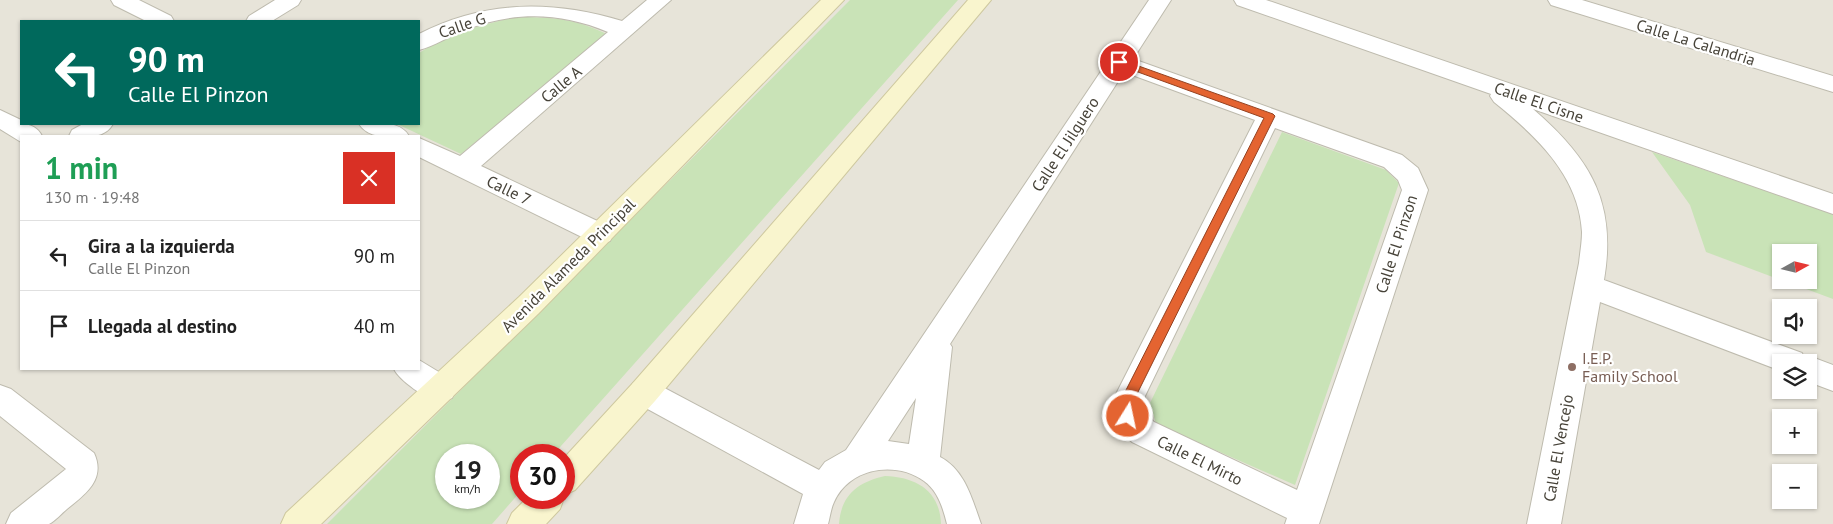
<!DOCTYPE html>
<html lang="es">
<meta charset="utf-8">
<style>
body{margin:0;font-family:"PT Sans",sans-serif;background:#f6f6f6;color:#222;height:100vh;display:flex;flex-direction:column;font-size:19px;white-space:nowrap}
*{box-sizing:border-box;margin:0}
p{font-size:16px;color:#767676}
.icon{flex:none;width:28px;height:28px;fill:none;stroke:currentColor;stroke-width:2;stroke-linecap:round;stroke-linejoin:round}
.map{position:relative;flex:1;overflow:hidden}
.side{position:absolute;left:20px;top:135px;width:400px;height:235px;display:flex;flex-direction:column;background:#fff;border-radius:0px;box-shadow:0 1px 4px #0004}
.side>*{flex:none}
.guide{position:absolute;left:20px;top:20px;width:400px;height:105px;border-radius:0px;box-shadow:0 1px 4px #0004;background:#00695c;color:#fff;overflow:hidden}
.needle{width:32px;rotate:82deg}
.buttons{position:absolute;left:1772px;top:244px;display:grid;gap:10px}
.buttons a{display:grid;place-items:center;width:45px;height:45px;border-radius:0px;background:#fff;box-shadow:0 1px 4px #0004;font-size:25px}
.speed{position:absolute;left:435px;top:444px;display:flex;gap:10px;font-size:25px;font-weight:700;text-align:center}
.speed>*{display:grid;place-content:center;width:65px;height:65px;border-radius:50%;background:#fff;box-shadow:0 1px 4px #0004;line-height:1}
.speed small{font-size:12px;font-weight:400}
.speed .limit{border:8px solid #d22;background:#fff;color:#111}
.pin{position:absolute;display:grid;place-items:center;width:42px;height:42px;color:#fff;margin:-21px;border:2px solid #fff;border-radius:50%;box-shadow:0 1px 5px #0007}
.me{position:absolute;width:55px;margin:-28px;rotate:10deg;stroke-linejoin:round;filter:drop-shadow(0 0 4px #0008)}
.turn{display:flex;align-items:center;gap:18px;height:105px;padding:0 25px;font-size:22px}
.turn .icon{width:65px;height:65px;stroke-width:2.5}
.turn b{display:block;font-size:35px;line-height:42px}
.round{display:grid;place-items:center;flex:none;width:52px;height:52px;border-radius:0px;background:#f6f6f6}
.overview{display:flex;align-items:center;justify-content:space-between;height:85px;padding:0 25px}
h1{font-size:30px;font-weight:800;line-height:38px;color:#1e9e55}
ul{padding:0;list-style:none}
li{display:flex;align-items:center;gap:15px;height:70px;padding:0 25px;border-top:1px solid #e0e0e0}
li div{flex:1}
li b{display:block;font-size:19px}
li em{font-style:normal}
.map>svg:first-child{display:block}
.residential{fill:#e7e4d9;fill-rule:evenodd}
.green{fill:#c9e3b7;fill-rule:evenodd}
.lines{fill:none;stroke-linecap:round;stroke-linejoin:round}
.street-casing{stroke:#bebbae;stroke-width:2}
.secondary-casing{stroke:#cec89f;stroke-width:2}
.street{fill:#fff;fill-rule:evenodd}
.secondary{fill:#f9f5ce;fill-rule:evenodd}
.route{fill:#e46431;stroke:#944120}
.education-dot{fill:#8d6e63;stroke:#fff;stroke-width:2}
.labels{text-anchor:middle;stroke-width:4.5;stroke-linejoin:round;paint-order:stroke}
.street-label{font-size:16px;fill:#474339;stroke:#fff}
.education-label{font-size:16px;fill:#785e54;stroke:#fff;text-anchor:start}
</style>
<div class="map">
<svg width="1833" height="524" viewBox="0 0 1833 524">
<rect width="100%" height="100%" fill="#f3f2ea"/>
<path class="residential" d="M0 0H1833V524H0ZM21 21H419V124H21ZM21 136H419V369H21ZM1781 252H1809V280H1781ZM1781 308H1809V335H1781ZM1781 362H1809V390H1781ZM1781 418H1809V445H1781ZM446 455H489V498H446ZM521 455H564V498H521ZM1781 472H1809V500H1781Z"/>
<path class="green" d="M850 0H958L553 455H521V491L492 524H327ZM446 455H489V498H446Z
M514 17C551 17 573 18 607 34L461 154 397 124H419V53L450 34Z
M1282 132 1386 170 1399 183 1295 485 1156 424 1150 403Z
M1652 152 1833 214V299L1782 280H1809V252H1781V280L1706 252 1690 205Z
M885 476C915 477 940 490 941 524H839C841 495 858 482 885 476Z"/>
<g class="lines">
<g class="street-casing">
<path id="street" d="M111 0H139L171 16 174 21H146L114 5Z
M275 0H301L298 5 272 21H246L249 16Z
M647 0H671L481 166 610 227 613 234 610 241 600 244 590 241 419 157V138L460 156 608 32C560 12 514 11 465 30 449 36 435 46 419 50V34C485 0 552 0 622 21Z
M1149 0H1171L1133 59 1402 155 1418 168 1428 190 1319 524H1285L1287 518 1132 442C1114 422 1112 423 1115 396L1255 120 1124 72 950 344 952 347 940 457C965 470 972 499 981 524H947C943 508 938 491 924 481 895 460 849 468 834 502 831 508 830 517 828 524H794L803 494 633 401 629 392 633 383 644 379 655 383 819 470 825 462 846 450ZM1275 128 1384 167 1398 180 1402 190 1297 490 1154 422 1144 412 1145 396ZM916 398 909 444 888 441Z
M1234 0H1266L1833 194V214L1533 109C1591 159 1617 203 1604 280L1802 353 1804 358 1809 356 1833 365V391L1809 382V362H1781V371L1600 302 1561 524H1527L1579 263C1580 253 1582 242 1582 232 1579 175 1535 135 1494 102L1490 96 1491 94 1237 5Z
M1548 0H1582L1833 76V92L1551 5Z
M0 110 21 120V124C31 124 38 128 42 136H21V142L0 129Z
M83 124H113C104 140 85 136 69 136L72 130Z
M359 124C375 123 400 120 409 136 393 137 369 140 359 124Z
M419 360 452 380 456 389 452 398C448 399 443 402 440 402 427 400 399 380 394 369H419Z
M0 385 11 389 94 453C106 479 86 494 67 509 62 513 55 521 49 524 41 524 16 524 6 524L11 513 66 469 0 416Z"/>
</g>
<g class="secondary-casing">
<path id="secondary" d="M821 0H844L539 313 321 524H281L286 513 519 297Z
M968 0H991L655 401 575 490 564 495V458L633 383Z
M564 497V498L560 509 546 524H507L512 513 527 498Z"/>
</g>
<use href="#street" class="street"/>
<use href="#secondary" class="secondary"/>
</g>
<path class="route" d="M1119 59 1273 114 1275 116 1136 396 1132 419 1128 421 1123 419 1121 416 1123 396 1264 118 1116 64V60Z"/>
<circle class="education-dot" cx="1572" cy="367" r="5"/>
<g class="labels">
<g class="street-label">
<text transform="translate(462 25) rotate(-19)" y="6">Calle G</text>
<text transform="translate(1696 42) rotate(17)" y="6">Calle La Calandria</text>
<text transform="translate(561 84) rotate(-40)" y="6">Calle A</text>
<text transform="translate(1539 102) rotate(19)" y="6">Calle El Cisne</text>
<text transform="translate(1065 144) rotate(-57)" y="6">Calle El Jilguero</text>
<text transform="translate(509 190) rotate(26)" y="6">Calle 7</text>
<text transform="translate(1396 244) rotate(-72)" y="6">Calle El Pinzon</text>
<text transform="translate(568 265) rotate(-45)" y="6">Avenida Alameda Principal</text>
<text transform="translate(1558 448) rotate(-80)" y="6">Calle El Vencejo</text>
<text transform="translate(1200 460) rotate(26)" y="6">Calle El Mirto</text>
</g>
<g class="education-label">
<text x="1582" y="364">I.E.P.<tspan x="1582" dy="18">Family School</tspan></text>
</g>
</g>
</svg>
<div class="buttons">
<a><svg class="needle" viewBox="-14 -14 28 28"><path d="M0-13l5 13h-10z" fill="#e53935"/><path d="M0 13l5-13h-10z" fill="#767676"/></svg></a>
<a><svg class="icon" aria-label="sound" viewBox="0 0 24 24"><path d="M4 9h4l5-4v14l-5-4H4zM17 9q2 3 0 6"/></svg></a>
<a><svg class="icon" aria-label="layers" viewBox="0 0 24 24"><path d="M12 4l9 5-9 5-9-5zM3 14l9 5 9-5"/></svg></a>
<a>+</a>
<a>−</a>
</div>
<div class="speed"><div>19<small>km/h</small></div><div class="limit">30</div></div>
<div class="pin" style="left:1119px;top:62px;background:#d93025"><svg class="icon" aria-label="arrive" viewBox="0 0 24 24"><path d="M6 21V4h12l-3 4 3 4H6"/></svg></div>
<svg class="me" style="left:1128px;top:416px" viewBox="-20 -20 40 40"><circle r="17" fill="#e46431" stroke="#fff" stroke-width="3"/><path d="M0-11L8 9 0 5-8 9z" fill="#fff"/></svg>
<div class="guide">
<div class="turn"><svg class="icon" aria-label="left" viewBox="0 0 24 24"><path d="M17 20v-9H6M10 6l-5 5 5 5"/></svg><div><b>90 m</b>Calle El Pinzon</div></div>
</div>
<section class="side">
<div class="overview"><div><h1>1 min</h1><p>130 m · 19:48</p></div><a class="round" style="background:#d93025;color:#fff"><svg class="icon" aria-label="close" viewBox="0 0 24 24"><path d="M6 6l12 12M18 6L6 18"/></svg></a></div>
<ul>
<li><svg class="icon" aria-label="left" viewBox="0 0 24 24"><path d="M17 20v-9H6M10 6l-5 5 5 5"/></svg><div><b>Gira a la izquierda</b><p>Calle El Pinzon</p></div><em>90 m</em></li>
<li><svg class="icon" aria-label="arrive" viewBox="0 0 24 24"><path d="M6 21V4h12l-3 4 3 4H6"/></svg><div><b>Llegada al destino</b></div><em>40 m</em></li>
</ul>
</section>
</div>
